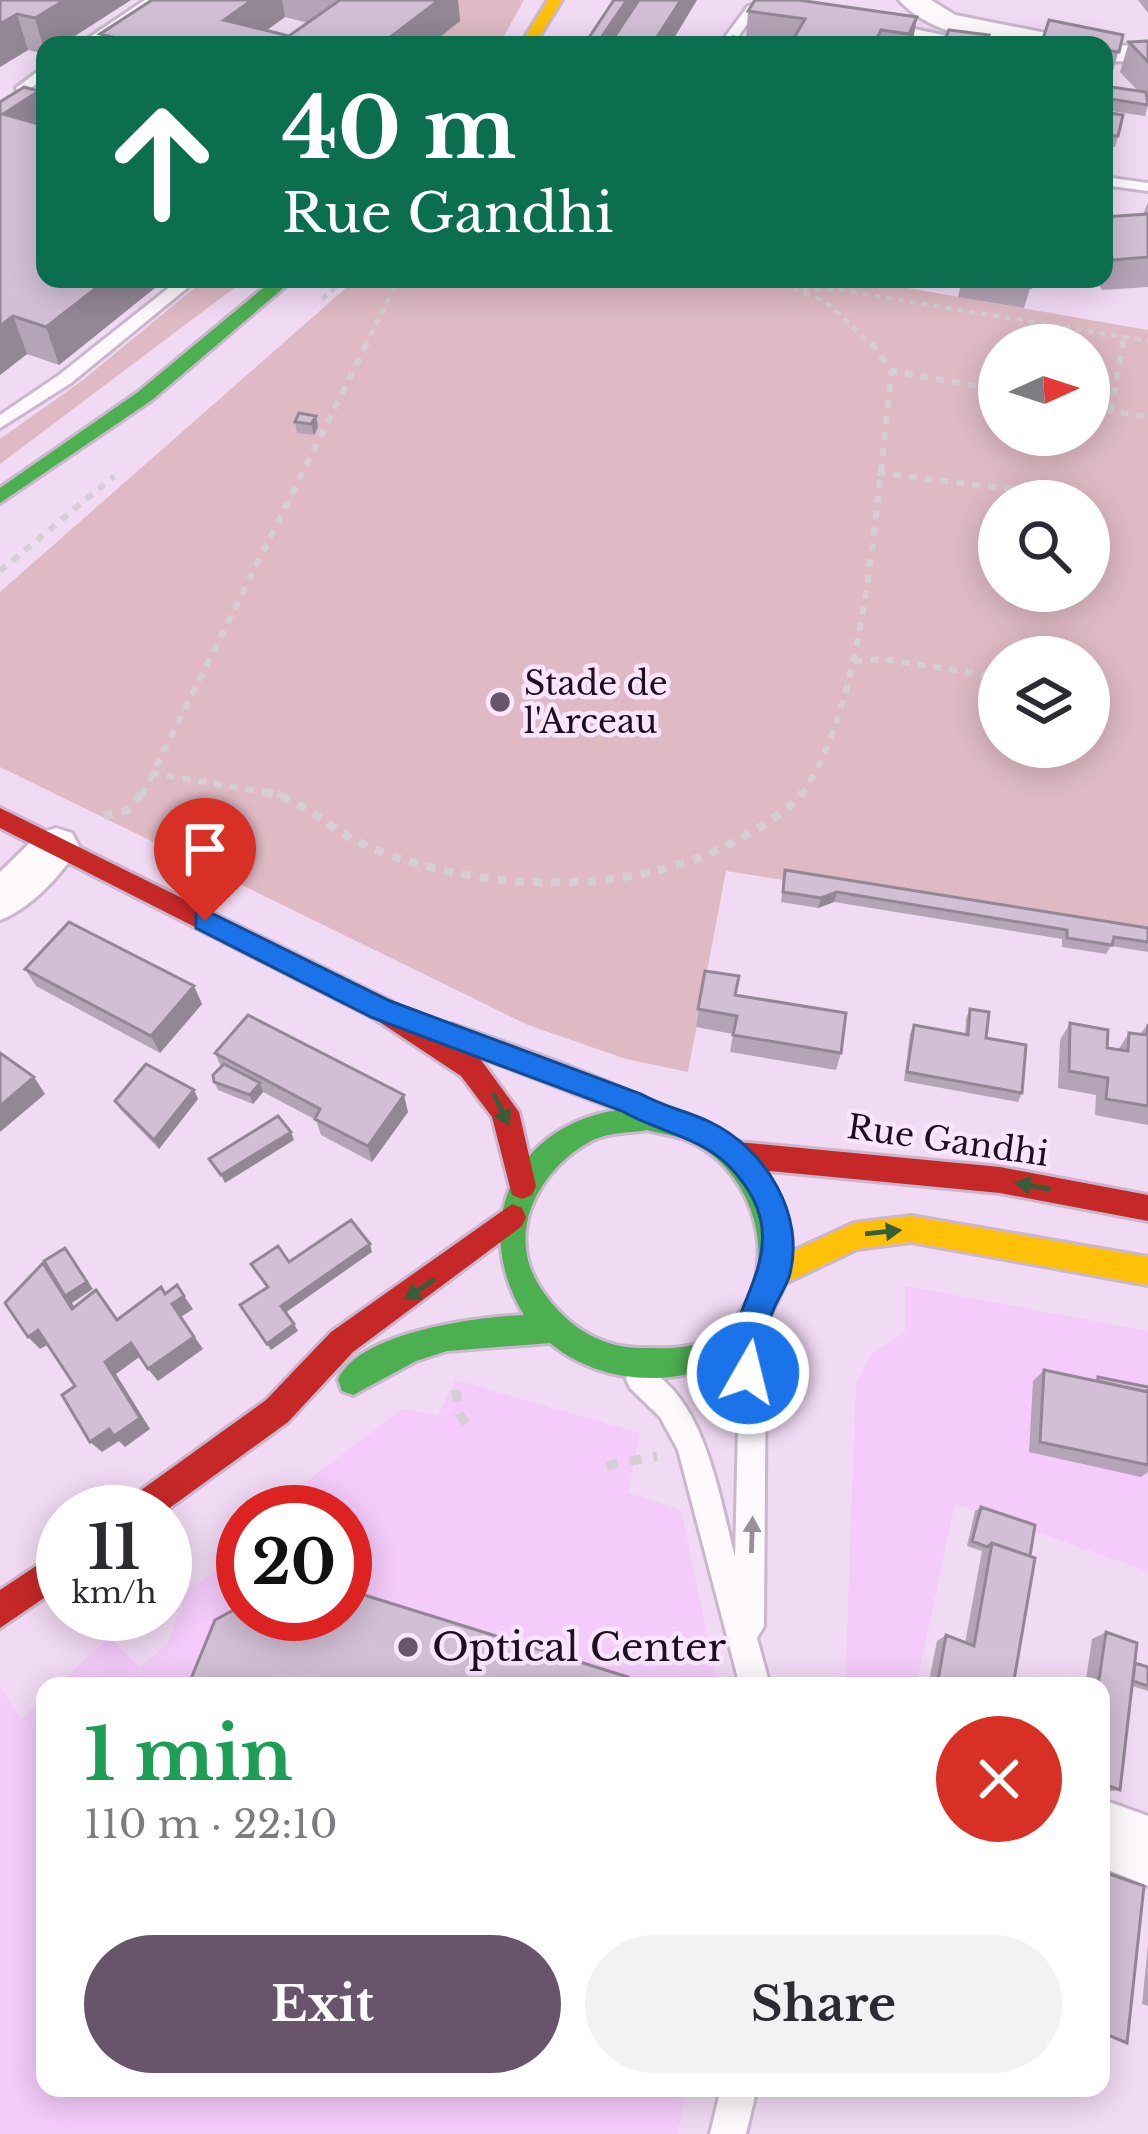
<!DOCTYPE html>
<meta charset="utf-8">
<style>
body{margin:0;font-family:"Libre Baskerville",serif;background:#f2f2f3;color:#2b2b33;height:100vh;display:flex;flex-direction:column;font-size:45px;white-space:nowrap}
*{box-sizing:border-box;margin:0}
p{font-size:39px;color:#7c7c81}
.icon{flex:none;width:66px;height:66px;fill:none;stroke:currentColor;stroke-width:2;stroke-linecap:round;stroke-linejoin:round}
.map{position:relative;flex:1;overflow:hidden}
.side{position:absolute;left:36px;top:1677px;width:1074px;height:420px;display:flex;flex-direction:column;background:#fff;border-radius:24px;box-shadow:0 6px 30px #0003}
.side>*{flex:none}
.hud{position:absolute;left:36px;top:36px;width:1077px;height:252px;border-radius:24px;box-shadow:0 6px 30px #0003;background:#0b6e4f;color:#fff;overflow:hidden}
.needle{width:78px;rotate:87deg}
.buttons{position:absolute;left:978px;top:324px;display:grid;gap:24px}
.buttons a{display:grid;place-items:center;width:132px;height:132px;border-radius:50%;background:#fff;box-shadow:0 6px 30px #0003;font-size:60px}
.speed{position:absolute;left:36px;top:1485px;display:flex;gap:24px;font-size:60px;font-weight:700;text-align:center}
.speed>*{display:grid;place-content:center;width:156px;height:156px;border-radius:50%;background:#fff;box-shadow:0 6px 30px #0003;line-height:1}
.speed small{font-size:30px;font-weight:400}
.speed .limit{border:18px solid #d22;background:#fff;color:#111}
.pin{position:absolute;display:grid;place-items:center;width:102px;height:102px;color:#fff;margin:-123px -51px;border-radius:50% 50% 50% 0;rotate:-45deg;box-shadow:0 0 12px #0007}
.pin .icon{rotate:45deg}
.me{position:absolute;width:132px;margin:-66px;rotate:8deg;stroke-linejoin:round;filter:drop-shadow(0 0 9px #0008)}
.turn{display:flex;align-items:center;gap:42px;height:252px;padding:0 48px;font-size:54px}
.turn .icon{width:156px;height:156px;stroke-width:2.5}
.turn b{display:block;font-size:84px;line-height:102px}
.round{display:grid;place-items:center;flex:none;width:126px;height:126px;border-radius:63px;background:#f2f2f3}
.head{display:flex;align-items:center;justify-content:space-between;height:204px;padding:0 48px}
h1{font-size:72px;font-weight:800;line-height:90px;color:#1e9e55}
.button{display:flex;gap:24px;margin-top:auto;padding:24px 48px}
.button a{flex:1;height:138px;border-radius:72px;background:#68556c;color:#fff;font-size:48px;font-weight:800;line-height:138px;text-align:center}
.button a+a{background:#f2f2f3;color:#2b2b33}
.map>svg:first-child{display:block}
.built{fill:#f4cbfa}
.green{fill:#dfbac4;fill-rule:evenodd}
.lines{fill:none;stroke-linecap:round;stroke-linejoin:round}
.lane-casing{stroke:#cab7cd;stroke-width:6}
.street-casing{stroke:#cab7cd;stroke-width:6}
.fast-casing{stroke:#cab7cd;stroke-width:6}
.slow-casing{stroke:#cab7cd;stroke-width:6}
.jam-casing{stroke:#cab7cd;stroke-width:6}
.path-far3{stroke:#d5ced5;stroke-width:4.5;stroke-dasharray:6 6;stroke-linecap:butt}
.path-far2{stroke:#d5ced5;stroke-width:6;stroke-dasharray:8 8;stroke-linecap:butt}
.path-far1{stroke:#d5ced5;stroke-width:8;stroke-dasharray:9 9;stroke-linecap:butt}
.path{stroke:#d5ced5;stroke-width:9;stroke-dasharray:12 12;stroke-linecap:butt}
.lane{fill:#fdf9fd;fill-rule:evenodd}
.street{fill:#fdf9fd;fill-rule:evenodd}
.fast{fill:#4caf50;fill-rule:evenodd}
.slow{fill:#ffc107;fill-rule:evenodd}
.jam{fill:#c62828;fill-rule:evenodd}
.wall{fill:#b5a4b7;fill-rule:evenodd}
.shaded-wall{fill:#938695}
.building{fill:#d2bfd5;stroke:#938695;stroke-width:3}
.oneway{fill:#365e39}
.oneway2{fill:#998f9a}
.route{fill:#1a73e8;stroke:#114b97;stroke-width:3}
.poi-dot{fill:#68556c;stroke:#fae5fd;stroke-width:4.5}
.labels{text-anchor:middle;stroke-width:9;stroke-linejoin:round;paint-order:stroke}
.poi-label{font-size:33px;fill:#1f0d22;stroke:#fae5fd;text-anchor:start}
.street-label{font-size:33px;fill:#1f0d22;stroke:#fae5fd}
.near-poi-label{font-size:39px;fill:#1f0d22;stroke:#fae5fd;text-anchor:start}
</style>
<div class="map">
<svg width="1148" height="2134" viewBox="0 0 1148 2134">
<rect width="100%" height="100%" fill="#f1daf4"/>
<path class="built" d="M905 1286 1148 1331V1571L955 1504 916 1686H845L856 1384 871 1354 905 1332Z
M455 1380 640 1433 628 1493 681 1510 718 1686H57L109 1637 140 1667 168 1643 186 1591 243 1553V1614H345V1512H267L402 1409 438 1416Z
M0 1687 21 1719 45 1697V2088H687L677 2134H0Z"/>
<path class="green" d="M390 0H524L499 45H430L458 21Z
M205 279H246L0 464V439L83 380Z
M356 279H856L1148 330V938L726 871 688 1072 626 1059 528 1025 0 767V592ZM999 345H1089V435H999ZM999 501H1089V591H999ZM999 657H1089V747H999Z"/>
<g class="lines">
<g class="lane-casing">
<path id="lane" d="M145 0H160L93 45H78Z
M775 1 781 5 779 8 756 12 732 45H719L748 6Z
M886 23 971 41 977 45H953L881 30 880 27Z
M45 66V77L30 89 35 100 45 104V113L24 105 16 88Z
M1104 177 1148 183V191L1104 185Z
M180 279H198L71 383 0 428V415L59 375Z
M753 1324 763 1328 766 1337 764 1626 757 1638 770 1686H740L678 1450 660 1417 630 1388 626 1379 630 1370 640 1366C705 1392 719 1497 735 1557L740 1337 743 1328Z
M721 2088H757L746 2134H710Z"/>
</g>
<g class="street-casing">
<path id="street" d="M899 0H931L955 15 1066 37 1080 45C1024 45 939 45 899 0Z
M1103 45H1104L1148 46V62L1104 61Z
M56 828 72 833 79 846C64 873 29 910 0 920V872L40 833Z
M1101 1799 1148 1816V1886L1101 1867Z"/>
</g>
<g class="fast-casing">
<path id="fast" d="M274 279H294L152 400 0 503V488L138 392Z
M452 1024C524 1049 597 1075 665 1108 691 1121 716 1124 739 1144 836 1229 782 1378 652 1378 615 1378 579 1367 550 1343L447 1351 416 1361 353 1395 342 1391 338 1380C358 1332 478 1317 524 1315 470 1226 512 1126 618 1110L443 1043 439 1035 443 1027ZM647 1130C661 1134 678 1135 691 1142 767 1177 789 1302 704 1341 684 1350 662 1348 641 1348 596 1348 561 1321 538 1284 505 1229 542 1166 593 1140 609 1132 630 1133 647 1130Z"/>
</g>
<g class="slow-casing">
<path id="slow" d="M548 0H562L534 45H520Z
M911 1216 1148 1257V1285L911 1242 857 1249 775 1288 765 1284 760 1274 765 1264 854 1223Z"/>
</g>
<g class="jam-casing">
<path id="jam" d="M0 808 390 1001 481 1060 519 1112 536 1186 532 1195 522 1199 512 1195 492 1117 461 1076 372 1017 0 828Z
M738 1142 1000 1167 1148 1195V1221L1000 1193 738 1168 728 1164 724 1155 728 1146Z
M512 1204 522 1208 526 1217 522 1226 353 1352 288 1422 164 1512H121L126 1501 266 1400 331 1332Z
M63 1548V1585L0 1628V1590Z"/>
</g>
<path class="path-far3" d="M771 279 826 302 873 346
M803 290H840L1148 341
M322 299 346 279
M365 346 399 279
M1122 346 1124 337"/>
<path class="path-far2" d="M871 343 892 371 999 390
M1089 407 1148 417
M1111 411 1123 343
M877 473 1078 497
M0 571 114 476
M854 661 883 659 993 676 990 700
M151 773 282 795
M142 795 367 343
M801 795C869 700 876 490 892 371"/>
<path class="path-far1" d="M264 792C302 798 327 828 361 843 475 896 646 899 753 831 772 819 790 810 803 792
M104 816 126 811 143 792"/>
<path class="path" d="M456 1390 459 1414 473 1431
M606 1466 657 1456"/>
<use href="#lane" class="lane"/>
<use href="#street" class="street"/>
<use href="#fast" class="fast"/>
<use href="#slow" class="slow"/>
<use href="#jam" class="jam"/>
</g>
<path class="wall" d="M0 0H131L45 45V54L28 50 0 67Z
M152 0H458L460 21 430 45H103L100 34ZM285 17 308 23 289 36 266 31Z
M1138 0H1148V13Z
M748 11 917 17 912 45H729L746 39Z
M1123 35 1110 82 1104 81V45Z
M1148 41V105L1145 116 1104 110V86L1138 91 1120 72 1129 42Z
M39 91 45 112V279H166L59 365 27 354 0 375Z
M1104 112 1118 136 1115 147 1104 146Z
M1148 202V287L1102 290 1096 279H1104V217L1143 215Z
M962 279H1033L1024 308 958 297Z
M316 416 318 427 314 435 297 433 295 422Z
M785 870 1148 928V952L1111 946 1106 954 1062 947V939L834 902 818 908 781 902Z
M25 969 194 986 202 1004 160 1053 36 986Z
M705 971 735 995 841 1053 836 1070 730 1052 733 1034 696 1027Z
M970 1009 986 1038 1022 1093 1018 1102 904 1081 910 1034 914 1025 965 1035 966 1018Z
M1070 1023 1107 1048 1118 1050 1129 1033 1140 1034 1148 1024V1125L1095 1115 1096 1095 1058 1088 1060 1040Z
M215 1053 408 1112 372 1162 321 1135 316 1120 263 1092 253 1104 218 1090 214 1082 221 1067Z
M194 1090 198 1099 159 1149 120 1109 115 1101Z
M1044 1370 1094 1380 1098 1377 1148 1387V1472L1141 1477 1029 1452 1033 1381Z
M981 1507 1030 1556 1014 1685 1016 1686H928L937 1641 946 1635 965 1643 982 1551 967 1546 975 1511Z
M1106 1632 1135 1663 1148 1667V1691L1132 1686 1120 1790 1105 1792 1101 1790V1686H1085L1092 1639Z
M1148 1945V2006L1142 2004Z"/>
<path class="shaded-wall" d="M65 0H131L61 45H45V52L35 18Z
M252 0H282L285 17 246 45 224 20Z
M439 0H458L460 21 430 45H380Z
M627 0H640L610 45H596Z
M681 0H697L670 45H652Z
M17 14 28 50 0 67V24Z
M917 17 912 45H907L909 34Z
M39 91 45 112V131L15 151 0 104Z
M108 279H166L59 365 46 327Z
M13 316 27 354 0 375V326Z
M316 416 318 427 314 435 311 424Z
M837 892 834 902 818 908 821 898Z
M194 986 202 1004 160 1053 151 1036Z
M34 1077 45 1094 0 1132V1106Z
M260 1083 263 1092 253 1104 250 1095Z
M194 1090 198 1099 159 1149 154 1140Z
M404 1095 408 1112 372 1162 368 1146Z
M291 1132 294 1140 225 1183 221 1175Z
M370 1244 372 1252 285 1313 281 1306Z
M65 1248 93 1289 72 1303 84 1322 72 1309 43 1263 55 1277Z
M184 1296 193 1309 181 1317 203 1349 158 1381 148 1369 172 1304Z
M294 1324 298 1331 271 1350 267 1344Z
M38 1330 51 1343 40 1349 28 1337Z
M131 1343 142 1355 116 1374 150 1429 125 1447 119 1441 102 1452 90 1442 109 1429 105 1362Z"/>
<path class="building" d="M0 0H65L35 18 17 14 0 24Z
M152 0H252L224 20 289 36 340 0H439L380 45H143L100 34Z
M614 0H627L596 45H584Z
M639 0H681L652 45H609Z
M755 0H798L917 17 909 34 881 30 874 45H790L805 19 748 11Z
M1049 20 1123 35 1119 52 1104 50V45H1041Z
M949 30 989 35 985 45H943Z
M733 37 786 45H729Z
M1148 41V62L1129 42Z
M1104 86 1146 92 1148 105 1104 98Z
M24 87 39 91 3 114 39 124 45 120V279H108L46 327 13 316 0 326V102Z
M1104 112 1123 115 1118 136 1104 135Z
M1148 214V257L1113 260 1104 245V217Z
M985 279H1033L1031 287Z
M299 413 316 416 311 424 295 422Z
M785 870 1148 928V942L1114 937 1112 945 1067 938V930L837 892 821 898 783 892Z
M69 922 194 986 151 1036 25 969Z
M705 971 739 976 735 995 846 1013 841 1053 733 1035 737 1016 698 1009Z
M970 1009 989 1012 986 1038 1026 1045 1022 1093 907 1072 914 1025 968 1035Z
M248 1015 404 1095 368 1146 315 1119 320 1109 215 1053Z
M1070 1023 1108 1030 1107 1048 1128 1051 1129 1033 1147 1035 1148 1024V1106L1106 1099 1108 1078 1069 1071Z
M0 1053 34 1077 0 1106Z
M146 1064 194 1090 154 1140 115 1101Z
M224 1064 260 1083 250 1095 214 1082 213 1075Z
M278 1116 291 1132 221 1175 209 1159Z
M351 1220 370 1244 281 1306 294 1324 267 1344 240 1305 268 1287 251 1264 278 1246 289 1262Z
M65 1248 87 1282 65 1296 44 1261Z
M43 1263 72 1309 96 1290 117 1320 161 1287 165 1294 177 1285 184 1296 172 1304 194 1337 148 1369 131 1343 105 1362 140 1418 114 1436 109 1429 90 1442 62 1395 75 1386 38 1330 28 1337 5 1303Z
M1044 1370 1148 1392V1465L1040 1442Z
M1098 1377 1148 1387V1392L1098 1381Z
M981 1507 1035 1525 1030 1556 992 1543 987 1547 972 1541Z
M992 1543 1035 1558 1013 1686H937L946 1635 974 1646Z
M345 1589 628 1677 633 1686H188L215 1620 243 1605V1614H345Z
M1106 1632 1137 1643 1120 1790 1101 1783V1686H1098Z
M1135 1663 1148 1667V1686L1133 1681Z
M1101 1871 1144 1886 1127 2043 1101 2032Z"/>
<defs><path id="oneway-solid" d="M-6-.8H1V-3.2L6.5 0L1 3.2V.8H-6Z" transform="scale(3)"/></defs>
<g class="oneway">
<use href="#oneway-solid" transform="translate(501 1109) rotate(64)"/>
<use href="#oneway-solid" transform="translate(1033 1186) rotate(-169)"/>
<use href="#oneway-solid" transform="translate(883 1232) rotate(-6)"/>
<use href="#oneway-solid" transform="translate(420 1289) rotate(146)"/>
</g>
<use class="oneway2" href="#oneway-solid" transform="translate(752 1535) rotate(-88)"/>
<path class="route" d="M205 910 390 1001 641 1094C664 1107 687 1111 710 1122 765 1148 807 1216 789 1277 784 1292 773 1305 770 1320 765 1341 768 1364 759 1384L748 1389 737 1384C707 1312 814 1253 729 1166 701 1137 656 1131 622 1111L371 1017 196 928V913Z"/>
<g class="poi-dot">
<circle cx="500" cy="702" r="12"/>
<circle cx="408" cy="1647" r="12"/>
</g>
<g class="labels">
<g class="poi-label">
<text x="524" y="695">Stade de<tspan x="524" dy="38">l'Arceau</tspan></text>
</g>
<g class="street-label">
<text transform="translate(948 1140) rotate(8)" y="12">Rue Gandhi</text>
</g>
<g class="near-poi-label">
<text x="432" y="1661">Optical Center</text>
</g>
</g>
</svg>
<div class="buttons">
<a><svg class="needle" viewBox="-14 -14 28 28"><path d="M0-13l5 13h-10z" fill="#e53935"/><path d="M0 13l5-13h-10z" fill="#7c7c81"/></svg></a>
<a><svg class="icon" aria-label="search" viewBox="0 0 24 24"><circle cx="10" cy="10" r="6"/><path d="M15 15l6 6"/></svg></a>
<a><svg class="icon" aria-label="layers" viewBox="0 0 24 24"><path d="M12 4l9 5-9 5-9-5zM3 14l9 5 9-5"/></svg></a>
</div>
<div class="speed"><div>11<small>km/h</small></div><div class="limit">20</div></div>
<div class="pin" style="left:205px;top:921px;background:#d93025"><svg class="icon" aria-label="arrive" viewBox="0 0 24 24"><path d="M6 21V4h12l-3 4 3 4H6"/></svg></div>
<svg class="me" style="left:748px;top:1373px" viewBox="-20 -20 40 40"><circle r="17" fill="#1a73e8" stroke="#fff" stroke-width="3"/><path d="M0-11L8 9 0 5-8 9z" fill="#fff"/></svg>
<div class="hud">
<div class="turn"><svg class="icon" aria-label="ahead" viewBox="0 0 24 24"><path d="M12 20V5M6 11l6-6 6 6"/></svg><div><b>40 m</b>Rue Gandhi</div></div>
</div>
<section class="side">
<div class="head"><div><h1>1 min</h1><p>110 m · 22:10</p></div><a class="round" style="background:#d93025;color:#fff"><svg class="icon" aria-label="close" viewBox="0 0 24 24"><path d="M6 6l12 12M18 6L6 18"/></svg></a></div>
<div class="button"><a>Exit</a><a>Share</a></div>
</section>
</div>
